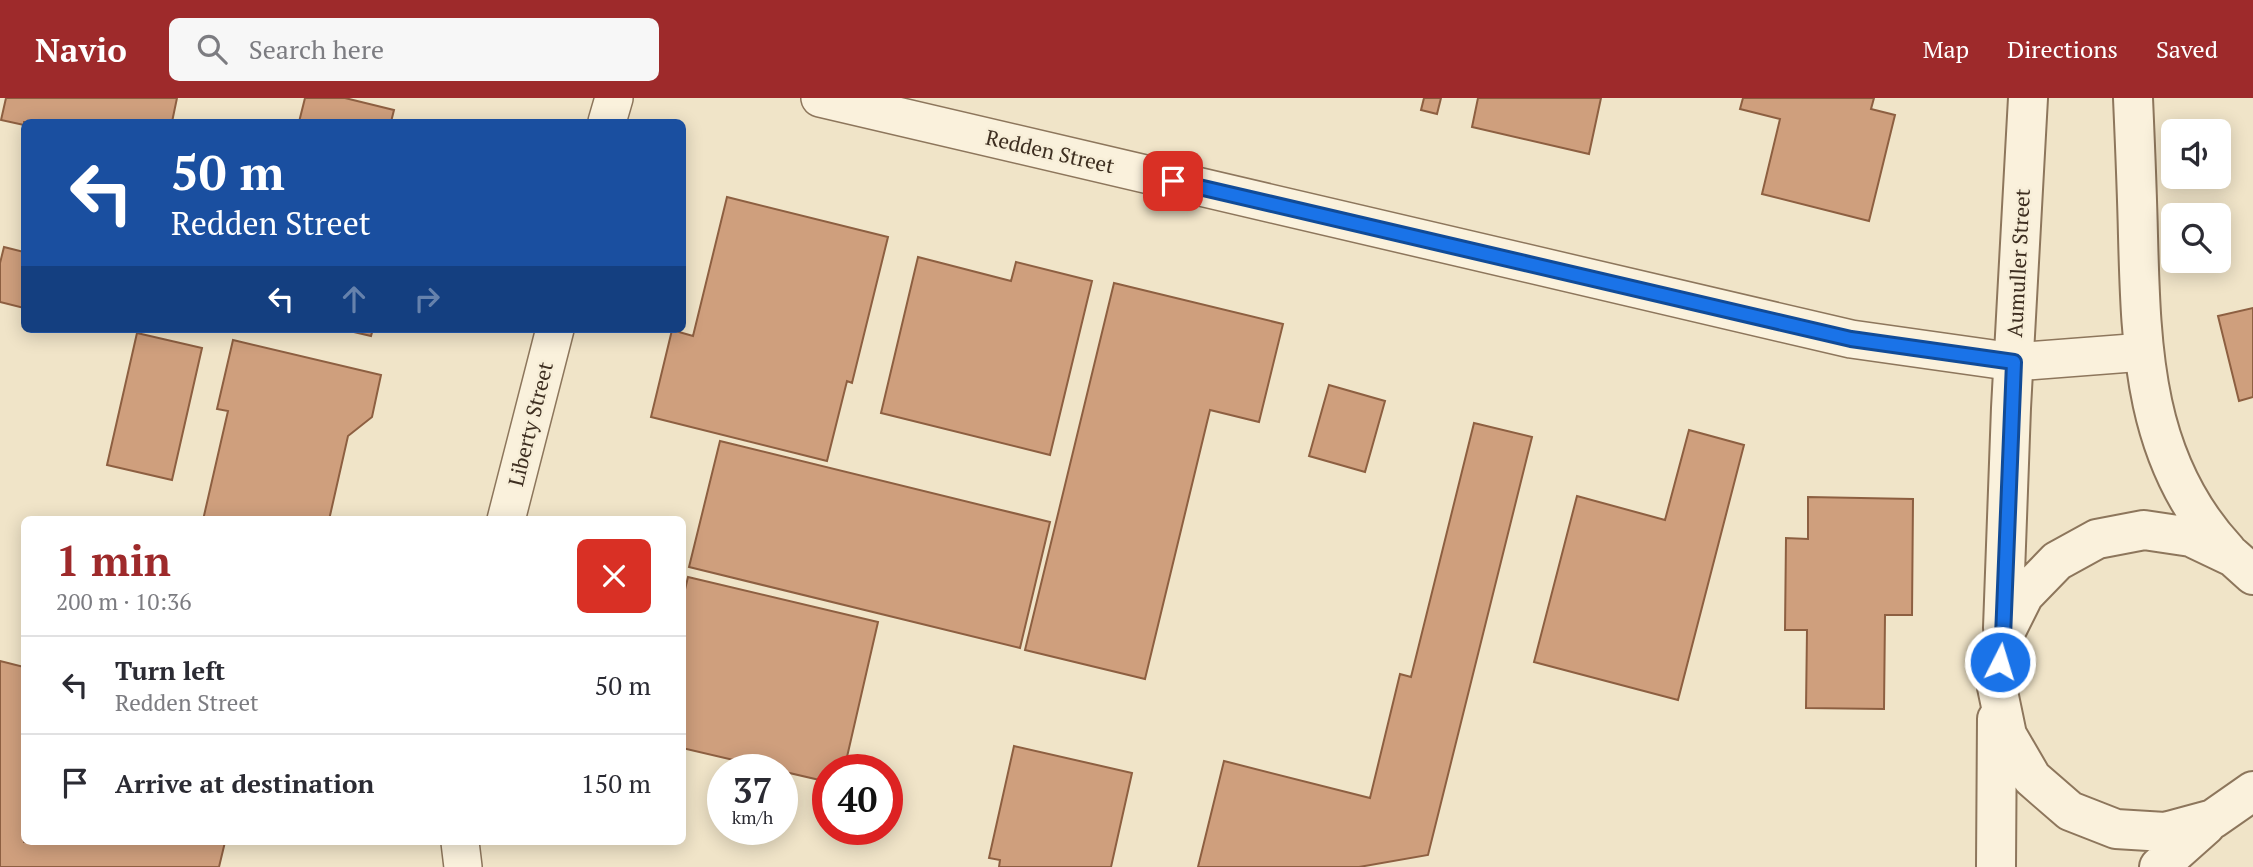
<!DOCTYPE html>
<meta charset="utf-8">
<style>
body{margin:0;font-family:"PT Serif",serif;background:#f7f7f7;color:#2b2b33;height:100vh;display:flex;flex-direction:column;font-size:26px;white-space:nowrap}
*{box-sizing:border-box;margin:0}
p{font-size:23px;color:#7c7c81}
.icon{flex:none;width:38px;height:38px;fill:none;stroke:currentColor;stroke-width:2;stroke-linecap:round;stroke-linejoin:round}
.map{position:relative;flex:1;overflow:hidden}
.details{position:absolute;left:21px;top:418px;width:665px;height:329px;display:flex;flex-direction:column;background:#fff;border-radius:10px;box-shadow:0 4px 18px #0003}
.details>*{flex:none}
.banner{position:absolute;left:21px;top:21px;width:665px;height:214px;border-radius:10px;box-shadow:0 4px 18px #0003;background:#1a4fa0;color:#fff;overflow:hidden}
.buttons{position:absolute;left:2161px;top:21px;display:grid;gap:14px}
.buttons a{display:grid;place-items:center;width:70px;height:70px;border-radius:10px;background:#fff;box-shadow:0 4px 18px #0003;font-size:35px}
.speed{position:absolute;left:707px;top:656px;display:flex;gap:14px;font-size:35px;font-weight:700;text-align:center}
.speed>*{display:grid;place-content:center;width:91px;height:91px;border-radius:50%;background:#fff;box-shadow:0 4px 18px #0003;line-height:1}
.speed small{font-size:18px;font-weight:400}
.speed .limit{border:10px solid #d22;background:#fff;color:#111}
.pin{position:absolute;display:grid;place-items:center;width:60px;height:60px;color:#fff;margin:-30px;border-radius:14px;box-shadow:0 4px 10px #0006}
.me{position:absolute;width:77px;margin:-38px;rotate:5deg;stroke-linejoin:round;filter:drop-shadow(0 0 5px #0008)}
.turn{display:flex;align-items:center;gap:24px;height:147px;padding:0 35px;font-size:32px}
.turn .icon{width:91px;height:91px;stroke-width:2.5}
.turn b{display:block;font-size:49px;line-height:60px}
.lanes{display:flex;align-items:center;height:66px;padding:0 35px;background:#0003;justify-content:center;gap:35px;direction:ltr}
.lanes .off{opacity:.35}
.round{display:grid;place-items:center;flex:none;width:74px;height:74px;border-radius:10px;background:#f7f7f7}
.headline{display:flex;align-items:center;justify-content:space-between;height:119px;padding:0 35px}
h1{font-size:42px;font-weight:800;line-height:52px;color:#9e2a2b}
ul{padding:0;list-style:none}
li{display:flex;align-items:center;gap:21px;height:98px;padding:0 35px;border-top:2px solid #e1e1e2}
li div{flex:1}
li b{display:block;font-size:26px}
li em{font-style:normal}
header{display:flex;align-items:center;gap:42px;box-sizing:border-box;height:98px;padding:0 35px;background:#9e2a2b;color:#fff}
header strong{font-size:33px}
nav{display:flex;gap:38px;margin-inline-start:auto;font-size:24px}
.search{width:490px;height:63px;background:#f7f7f7;display:flex;align-items:center;gap:18px;box-sizing:border-box;padding:0 24px;border-radius:10px;color:#7c7c81;font-size:26px}
.map>svg:first-child{display:block}
.building{fill:#cf9f7d;stroke:#8d5f41;stroke-width:2}
.lines{fill:none;stroke-linecap:round;stroke-linejoin:round}
.minor-casing{stroke:#8d765c;stroke-width:40}
.tertiary-casing{stroke:#8d765c;stroke-width:42}
.minor{stroke:#faf1dc;stroke-width:37}
.tertiary{stroke:#faf1dc;stroke-width:38}
.route-casing{stroke:#114b97;stroke-width:18}
.route{stroke:#1a73e8;stroke-width:12}
.labels{text-anchor:middle;stroke-width:5;stroke-linejoin:round;paint-order:stroke}
.street-label{font-size:21px;fill:#3d2e20;stroke:#f7eed8}
</style>
<header>
<strong>Navio</strong>
<div class="search"><svg class="icon" aria-label="search" viewBox="0 0 24 24"><circle cx="10" cy="10" r="6"/><path d="M15 15l6 6"/></svg>Search here</div>
<nav><a>Map</a><a>Directions</a><a>Saved</a></nav>
</header>
<div class="map">
<svg width="2253" height="769" viewBox="0 0 2253 769">
<rect width="100%" height="100%" fill="#f0e4c8"/>
<path class="building" d="M6 0H177L172 24H24V27L1 22Z
M305 0H345L394 12 391 24H299Z
M1424 0H1441L1437 16 1421 12Z
M1478 0H1601L1589 56 1472 29Z
M1743 0H1874L1871 11 1895 17 1869 123 1762 96 1780 21 1740 11Z
M727 99 888 139 852 285 847 283 827 363 651 319 672 232 693 238Z
M4 149 24 154V210L0 204V165Z
M918 159 1011 183 1016 164 1092 183 1050 357 881 315Z
M1114 185 1283 226 1259 324 1210 312 1145 581 1025 552Z
M2253 210V299L2239 303 2218 218Z
M341 231H373L371 238Z
M137 235 202 250 172 382 107 367Z
M233 242 381 277 372 319 348 338 329 422H203L228 313 217 311Z
M1329 287 1385 303 1365 374 1309 358Z
M1474 325 1532 339 1428 757 1359 769H1198L1224 663 1370 700 1400 576 1411 579Z
M1689 332 1744 347 1678 602 1534 564 1577 398 1665 422Z
M720 343 1050 424 1020 550 689 469Z
M1808 399 1913 401 1912 517H1885L1884 611 1806 610 1807 532H1785L1786 440 1808 441Z
M688 479 878 524 844 672H828V684L682 650V504Z
M0 563 24 569V744H225L219 769H0Z
M1014 648 1132 675 1111 769H999L1000 762 989 760Z"/>
<g class="lines">
<g class="minor-casing">
<path id="minor" d="M820 0 1851 241 2014 264 2144 254
M607 24 614 0
M506 422 555 231
M460 744 463 769"/>
</g>
<g class="tertiary-casing">
<path id="tertiary" d="M2133 0C2135 46 2137 92 2138 138 2141 253 2144 364 2227 453
M2253 477 2233 459 2191 439 2144 432 2097 441 2057 463 2024 497 2003 539 1997 589 2007 637 2032 680 2070 713 2116 731 2165 734 2213 721 2253 693
M2003 530 2011 310 2028 0
M1996 769 1997 621
M2159 769 2206 727"/>
</g>
<use href="#minor" class="minor"/>
<use href="#tertiary" class="tertiary"/>
</g>
<g class="lines">
<g class="route-casing">
<path id="route" d="M1173 83 1851 241 2014 264 2003 539 2000 564"/>
</g>
<use href="#route" class="route"/>
</g>
<g class="labels">
<g class="street-label">
<text transform="translate(1050 54) rotate(13)" y="7">Redden Street</text>
<text transform="translate(2019 165) rotate(-87)" y="7">Aumuller Street</text>
<text transform="translate(531 326) rotate(-76)" y="7">Liberty Street</text>
</g>
</g>
</svg>
<div class="buttons">
<a><svg class="icon" aria-label="sound" viewBox="0 0 24 24"><path d="M4 9h4l5-4v14l-5-4H4zM17 9q2 3 0 6"/></svg></a>
<a><svg class="icon" aria-label="search" viewBox="0 0 24 24"><circle cx="10" cy="10" r="6"/><path d="M15 15l6 6"/></svg></a>
</div>
<div class="speed"><div>37<small>km/h</small></div><div class="limit">40</div></div>
<div class="pin" style="left:1173px;top:83px;background:#d93025"><svg class="icon" aria-label="arrive" viewBox="0 0 24 24"><path d="M6 21V4h12l-3 4 3 4H6"/></svg></div>
<svg class="me" style="left:2000px;top:564px" viewBox="-20 -20 40 40"><circle r="17" fill="#1a73e8" stroke="#fff" stroke-width="3"/><path d="M0-11L8 9 0 5-8 9z" fill="#fff"/></svg>
<div class="banner">
<div class="turn"><svg class="icon" aria-label="left" viewBox="0 0 24 24"><path d="M17 20v-9H6M10 6l-5 5 5 5"/></svg><div><b>50 m</b>Redden Street</div></div>
<div class="lanes"><svg class="icon" aria-label="left" viewBox="0 0 24 24"><path d="M17 20v-9H6M10 6l-5 5 5 5"/></svg><svg class="icon off" aria-label="ahead" viewBox="0 0 24 24"><path d="M12 20V5M6 11l6-6 6 6"/></svg><svg class="icon off" aria-label="right" viewBox="0 0 24 24"><path d="M7 20v-9h11M14 6l5 5-5 5"/></svg></div>
</div>
<section class="details">
<div class="headline"><div><h1>1 min</h1><p>200 m · 10:36</p></div><a class="round" style="background:#d93025;color:#fff"><svg class="icon" aria-label="close" viewBox="0 0 24 24"><path d="M6 6l12 12M18 6L6 18"/></svg></a></div>
<ul>
<li><svg class="icon" aria-label="left" viewBox="0 0 24 24"><path d="M17 20v-9H6M10 6l-5 5 5 5"/></svg><div><b>Turn left</b><p>Redden Street</p></div><em>50 m</em></li>
<li><svg class="icon" aria-label="arrive" viewBox="0 0 24 24"><path d="M6 21V4h12l-3 4 3 4H6"/></svg><div><b>Arrive at destination</b></div><em>150 m</em></li>
</ul>
</section>
</div>
